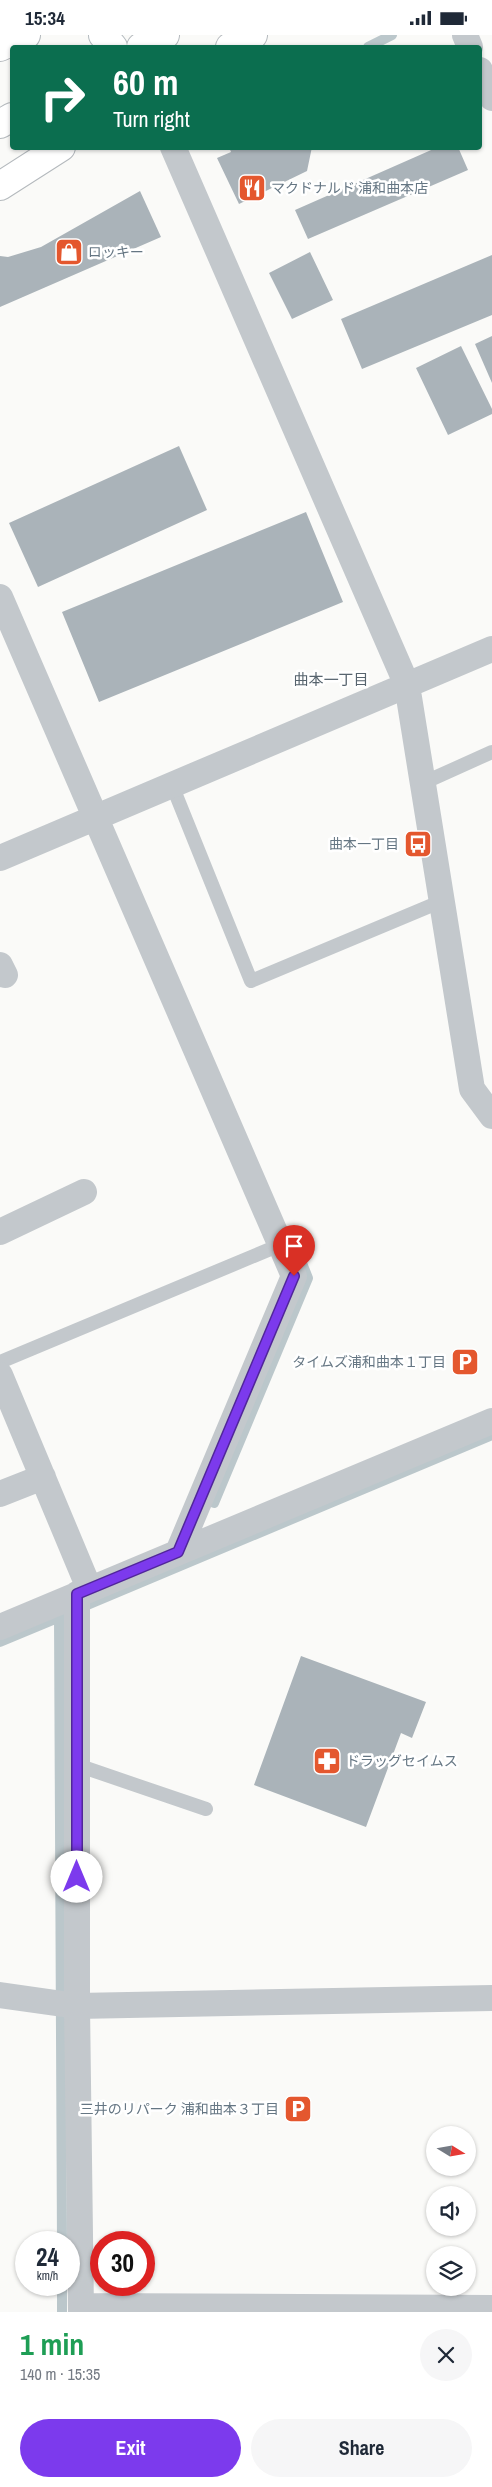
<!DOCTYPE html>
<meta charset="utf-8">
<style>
body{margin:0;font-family:"Archivo Narrow","Noto Sans JP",sans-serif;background:#f6f6f7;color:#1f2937;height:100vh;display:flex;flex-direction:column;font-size:19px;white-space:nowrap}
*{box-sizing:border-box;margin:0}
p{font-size:16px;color:#747a83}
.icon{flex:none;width:28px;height:28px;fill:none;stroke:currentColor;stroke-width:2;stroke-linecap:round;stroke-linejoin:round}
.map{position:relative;height:2277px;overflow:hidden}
.side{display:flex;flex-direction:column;background:#fff;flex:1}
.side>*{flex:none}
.guide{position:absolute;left:10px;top:10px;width:472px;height:105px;border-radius:5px;box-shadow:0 1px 4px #0004;background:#0b6e4f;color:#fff;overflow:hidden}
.needle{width:32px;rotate:101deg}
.tools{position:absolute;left:426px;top:2091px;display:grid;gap:10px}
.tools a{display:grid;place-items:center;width:50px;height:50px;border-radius:50%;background:#fff;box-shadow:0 1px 4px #0004;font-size:25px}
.speed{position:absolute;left:15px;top:2196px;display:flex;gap:10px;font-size:25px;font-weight:700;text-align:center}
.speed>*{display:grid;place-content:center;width:65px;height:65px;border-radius:50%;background:#fff;box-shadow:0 1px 4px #0004;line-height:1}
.speed small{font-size:12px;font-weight:400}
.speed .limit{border:8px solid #d22;background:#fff;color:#111}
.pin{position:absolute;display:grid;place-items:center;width:42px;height:42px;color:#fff;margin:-51px -21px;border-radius:50% 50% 50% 0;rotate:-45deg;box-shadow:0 0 5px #0007}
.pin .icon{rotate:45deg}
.me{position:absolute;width:55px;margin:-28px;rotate:0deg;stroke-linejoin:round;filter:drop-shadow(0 0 4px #0008)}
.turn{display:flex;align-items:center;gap:18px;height:105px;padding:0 20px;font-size:22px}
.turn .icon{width:65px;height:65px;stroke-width:2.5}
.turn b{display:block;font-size:35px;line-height:42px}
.round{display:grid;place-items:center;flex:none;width:52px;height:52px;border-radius:26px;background:#f6f6f7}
.summary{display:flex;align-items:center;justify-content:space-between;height:85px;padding:0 20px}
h1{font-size:30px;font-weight:700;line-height:38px;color:#1e9e55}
.button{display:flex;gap:10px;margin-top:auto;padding:10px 20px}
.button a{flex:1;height:58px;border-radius:30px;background:#7c3aed;color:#fff;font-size:20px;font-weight:700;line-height:58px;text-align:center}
.button a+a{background:#f6f6f7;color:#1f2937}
.status{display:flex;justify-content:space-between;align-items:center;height:35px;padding:0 25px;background:#fff;direction:ltr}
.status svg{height:14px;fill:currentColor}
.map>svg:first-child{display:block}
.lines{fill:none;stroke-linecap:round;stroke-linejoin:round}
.stream{stroke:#bbc7cb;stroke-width:10}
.building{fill:#aab3b9}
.secondary-casing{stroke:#b3babf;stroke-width:30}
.highway-casing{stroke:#b4b9bd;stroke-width:30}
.lane{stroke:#c3c8cc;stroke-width:14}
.street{stroke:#c3c8cc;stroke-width:26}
.secondary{stroke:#fff;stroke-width:28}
.highway{stroke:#fff;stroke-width:28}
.route-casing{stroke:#51269a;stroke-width:12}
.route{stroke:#7c3aed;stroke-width:9}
.labels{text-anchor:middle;stroke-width:5;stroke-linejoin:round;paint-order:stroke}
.poi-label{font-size:14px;fill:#657683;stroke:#fff;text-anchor:start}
.neighbourhood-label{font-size:15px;fill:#57646e;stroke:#fff}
</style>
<div class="status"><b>15:34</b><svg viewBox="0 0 49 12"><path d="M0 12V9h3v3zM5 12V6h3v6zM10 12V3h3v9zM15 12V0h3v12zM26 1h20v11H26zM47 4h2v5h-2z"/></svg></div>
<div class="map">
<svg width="492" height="2277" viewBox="0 0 492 2277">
<rect width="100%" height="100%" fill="#fafaf8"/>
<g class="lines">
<path class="stream" d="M368 12 392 0
M214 1468 308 1243 302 1228
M78 1574 492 1400
M59 1582 62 2208
M0 1607 65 1580
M62 2250V2277"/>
</g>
<path class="building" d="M229 112H312L307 136 239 169 217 123 231 117Z
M438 112H458L468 135 308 204 295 175Z
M140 156 161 202 0 272V221L8 222 41 212Z
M310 217 333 265 292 284 269 238Z
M492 220V280L362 334 341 284Z
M492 301V348L475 309Z
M461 311 492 374V379L448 400 416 333Z
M179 411 207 475 38 552 9 488Z
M306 477 343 567 99 667 62 577Z
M301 1621 426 1667 412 1703 401 1698 366 1792 254 1750Z"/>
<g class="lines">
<g class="secondary-casing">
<path id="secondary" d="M103 0 113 12"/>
</g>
<g class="highway-casing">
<path id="highway" d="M0 12 26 0
M141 12 165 0
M230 12 253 0
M0 89 12 82
M0 151 61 112"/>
</g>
<path class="lane" d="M423 748 492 717
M172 750 251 946 442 866
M0 1327 280 1210
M77 1730 206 1774"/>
<path class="street" d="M465 0 470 12
M480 35 492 63
M173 112 407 650 472 1054 492 1081
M0 562 294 1241 178 1517
M0 823 492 614
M0 930 5 940
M0 1197 84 1157
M0 1340 89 1553
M0 1459 43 1442
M77 1559V1971L81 2277
M0 1592 492 1386
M0 1960 77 1971 492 1963
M81 2271 492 2273"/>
<use href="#secondary" class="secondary"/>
<use href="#highway" class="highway"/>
</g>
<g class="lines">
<g class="route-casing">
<path id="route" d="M77 1842V1559L178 1517 294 1241"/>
</g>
<use href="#route" class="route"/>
</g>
<defs>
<g id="restaurant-square" transform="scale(1.4375)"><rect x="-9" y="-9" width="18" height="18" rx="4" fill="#e4572e" stroke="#fff"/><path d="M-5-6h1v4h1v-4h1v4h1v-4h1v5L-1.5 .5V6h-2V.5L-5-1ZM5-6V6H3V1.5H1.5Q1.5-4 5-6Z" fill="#fff"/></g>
<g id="shop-square" transform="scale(1.4375)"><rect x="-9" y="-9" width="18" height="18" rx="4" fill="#e4572e" stroke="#fff"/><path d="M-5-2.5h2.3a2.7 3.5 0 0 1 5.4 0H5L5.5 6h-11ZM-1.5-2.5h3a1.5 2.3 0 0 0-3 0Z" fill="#fff"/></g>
<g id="bus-square" transform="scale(1.4375)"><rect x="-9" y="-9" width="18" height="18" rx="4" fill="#e4572e" stroke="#fff"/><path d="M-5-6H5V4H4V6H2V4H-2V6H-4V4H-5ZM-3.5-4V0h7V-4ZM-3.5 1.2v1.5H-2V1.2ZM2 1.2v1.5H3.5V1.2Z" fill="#fff"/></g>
<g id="parking-square" transform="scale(1.4375)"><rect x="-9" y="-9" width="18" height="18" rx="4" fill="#e4572e" stroke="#fff"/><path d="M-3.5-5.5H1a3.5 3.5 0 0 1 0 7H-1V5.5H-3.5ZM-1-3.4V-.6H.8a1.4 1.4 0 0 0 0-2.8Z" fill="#fff"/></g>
<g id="pharmacy-square" transform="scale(1.4375)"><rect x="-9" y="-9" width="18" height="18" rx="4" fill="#e4572e" stroke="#fff"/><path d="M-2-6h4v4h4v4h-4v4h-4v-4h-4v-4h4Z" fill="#fff"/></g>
</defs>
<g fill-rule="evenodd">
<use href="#restaurant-square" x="252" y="153"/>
<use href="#shop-square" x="69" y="217"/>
<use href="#bus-square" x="418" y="809"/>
<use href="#parking-square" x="465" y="1327"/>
<use href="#pharmacy-square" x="327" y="1726"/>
<use href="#parking-square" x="298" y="2074"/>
</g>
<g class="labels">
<g class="poi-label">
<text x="271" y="158">マクドナルド 浦和曲本店</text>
<text x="88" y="222">ロッキー</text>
<text x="399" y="814" text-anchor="end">曲本一丁目</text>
<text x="446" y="1332" text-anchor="end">タイムズ浦和曲本１丁目</text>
<text x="346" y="1731">ドラッグセイムス</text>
<text x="279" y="2079" text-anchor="end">三井のリパーク 浦和曲本３丁目</text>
</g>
<g class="neighbourhood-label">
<text x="331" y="650">曲本一丁目</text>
</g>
</g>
</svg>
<div class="tools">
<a><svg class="needle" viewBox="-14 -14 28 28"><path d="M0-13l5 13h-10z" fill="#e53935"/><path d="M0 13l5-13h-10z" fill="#747a83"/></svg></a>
<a><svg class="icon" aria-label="sound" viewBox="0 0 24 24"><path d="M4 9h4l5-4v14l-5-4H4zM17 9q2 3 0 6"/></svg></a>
<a><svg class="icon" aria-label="layers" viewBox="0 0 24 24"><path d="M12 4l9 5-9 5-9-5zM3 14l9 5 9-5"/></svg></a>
</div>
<div class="speed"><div>24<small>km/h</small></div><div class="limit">30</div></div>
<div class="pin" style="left:294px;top:1241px;background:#d93025"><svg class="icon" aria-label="arrive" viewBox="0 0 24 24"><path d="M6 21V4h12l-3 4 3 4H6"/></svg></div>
<svg class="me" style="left:77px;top:1842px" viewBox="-20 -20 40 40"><circle r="19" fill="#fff"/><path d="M0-13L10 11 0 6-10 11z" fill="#7c3aed"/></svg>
<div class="guide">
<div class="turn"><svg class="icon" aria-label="right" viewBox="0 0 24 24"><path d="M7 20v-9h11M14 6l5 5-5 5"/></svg><div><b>60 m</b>Turn right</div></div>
</div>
</div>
<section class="side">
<div class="summary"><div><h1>1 min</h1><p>140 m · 15:35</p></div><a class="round"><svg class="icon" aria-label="close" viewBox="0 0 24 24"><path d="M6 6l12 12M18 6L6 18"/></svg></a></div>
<div class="button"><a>Exit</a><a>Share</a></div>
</section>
